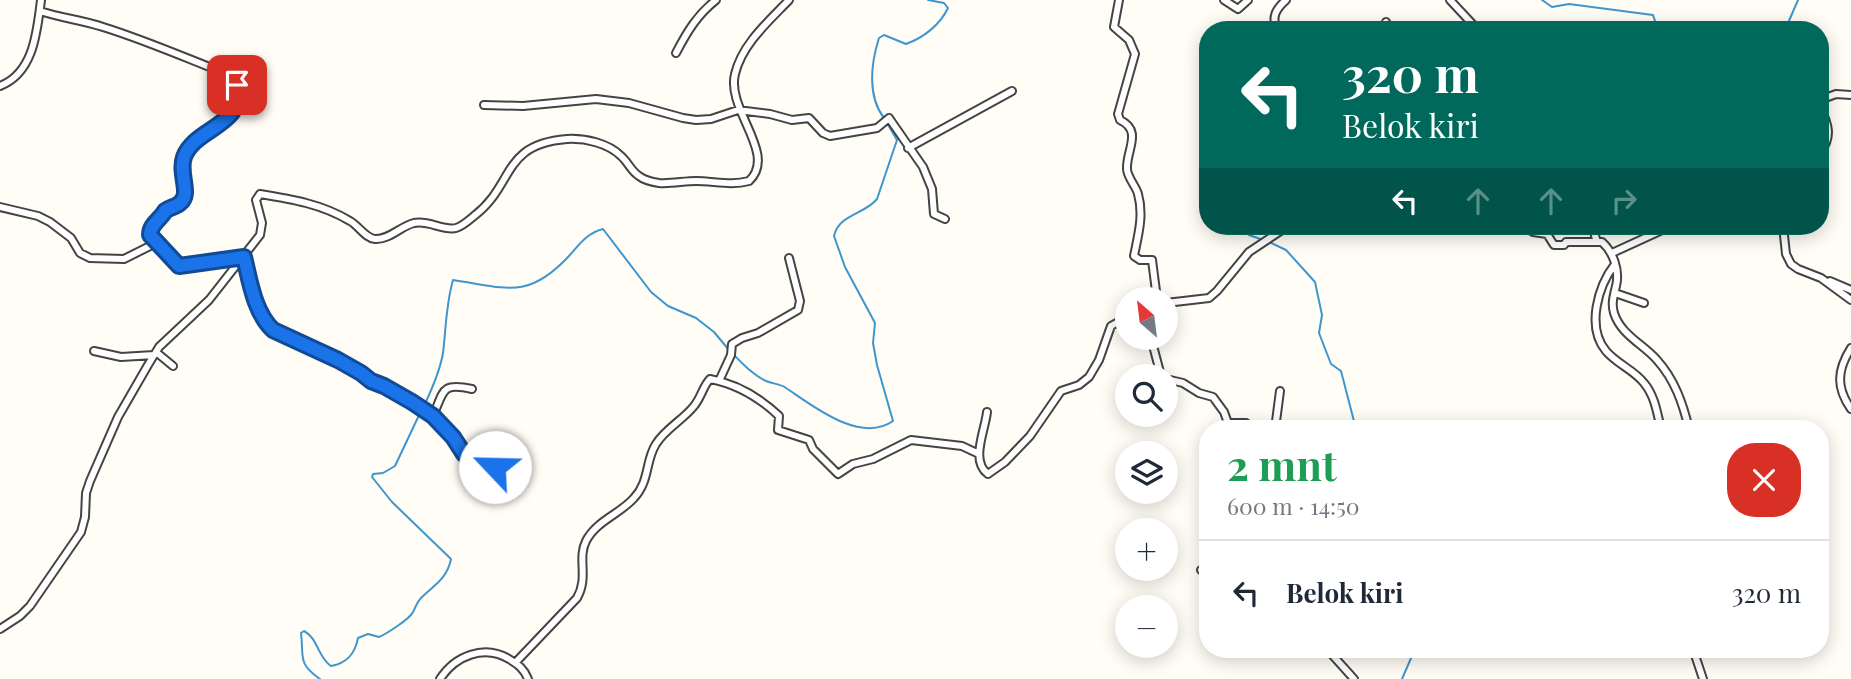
<!DOCTYPE html>
<html lang="id">
<meta charset="utf-8">
<style>
body{margin:0;font-family:"Playfair Display",serif;background:#f2f2f3;color:#1f2937;height:100vh;display:flex;flex-direction:column;font-size:26px;white-space:nowrap}
*{box-sizing:border-box;margin:0}
p{font-size:23px;color:#747a83}
.icon{flex:none;width:38px;height:38px;fill:none;stroke:currentColor;stroke-width:2;stroke-linecap:round;stroke-linejoin:round}
.map{position:relative;flex:1;overflow:hidden}
.panel{position:absolute;left:1199px;top:420px;width:630px;height:238px;display:flex;flex-direction:column;background:#fff;border-radius:28px;box-shadow:0 4px 18px #0003}
.panel>*{flex:none}
.guide{position:absolute;left:1199px;top:21px;width:630px;height:214px;border-radius:28px;box-shadow:0 4px 18px #0003;background:#00695c;color:#fff;overflow:hidden}
.needle{width:46px;rotate:332deg}
.fabs{position:absolute;left:1115px;top:287px;display:grid;gap:14px}
.fabs a{display:grid;place-items:center;width:63px;height:63px;border-radius:50%;background:#fff;box-shadow:0 4px 18px #0003;font-size:35px}
.pin{position:absolute;display:grid;place-items:center;width:60px;height:60px;color:#fff;margin:-30px;border-radius:14px;box-shadow:0 4px 10px #0006}
.me{position:absolute;width:77px;margin:-38px;rotate:294deg;stroke-linejoin:round;filter:drop-shadow(0 0 5px #0008)}
.turn{display:flex;align-items:center;gap:24px;height:147px;padding:0 28px;font-size:32px}
.turn .icon{width:91px;height:91px;stroke-width:2.5}
.turn b{display:block;font-size:49px;line-height:60px}
.lanes{display:flex;align-items:center;height:66px;padding:0 28px;background:#0003;justify-content:center;gap:35px;direction:ltr}
.lanes .off{opacity:.35}
.round{display:grid;place-items:center;flex:none;width:74px;height:74px;border-radius:28px;background:#f2f2f3}
.overview{display:flex;align-items:center;justify-content:space-between;height:119px;padding:0 28px}
h1{font-size:42px;font-weight:700;line-height:52px;color:#1e9e55}
ul{padding:0;list-style:none}
li{display:flex;align-items:center;gap:21px;height:105px;padding:0 28px;border-top:2px solid #e0e1e3}
li div{flex:1}
li b{display:block;font-size:26px}
li em{font-style:normal}
.map>svg:first-child{display:block}
.lines{fill:none;stroke-linecap:round;stroke-linejoin:round}
.stream{stroke:#3f96cf;stroke-width:2}
.street-casing{stroke:#444;stroke-width:10}
.street{stroke:#fff;stroke-width:6}
.route-casing{stroke:#114b97;stroke-width:18}
.route{stroke:#1a73e8;stroke-width:12}
</style>
<div class="map">
<svg width="1851" height="679" viewBox="0 0 1851 679">
<rect width="100%" height="100%" fill="#fffdf5"/>
<g class="lines">
<path class="stream" d="M1542 0 1552 7 1569 4 1653 15 1658 30
M1785 30 1798 0
M884 118C867 96 871 63 879 38L884 35 906 44C923 38 940 25 948 8L944 3 928 0
M1241 226 1249 235 1263 240
M1269 242 1286 250 1315 282 1322 315 1319 333 1331 364 1341 371 1356 429
M733 354C743 364 753 375 766 381 773 384 781 384 786 388 813 406 860 444 893 421L877 365 873 343 875 323 845 267 834 236C839 214 864 215 877 199L897 140 887 123
M424 406C432 389 440 371 443 353 446 328 446 304 453 280 507 288 528 300 569 256 579 245 587 233 603 229L651 292 668 306 696 318 714 332 729 350
M320 679C297 663 304 657 301 633L304 631C318 638 318 658 331 666 347 663 355 654 358 638L368 634 379 637C384 635 409 620 413 612 416 607 416 603 421 598 434 585 447 579 451 559L392 502 372 477 373 474 383 473 395 466 421 411
M1402 679 1415 649"/>
<g class="street-casing">
<path id="street" d="M1119 0 1114 27 1129 40 1135 54 1118 114 1120 120C1143 131 1126 150 1127 169 1127 177 1136 186 1138 194 1144 216 1138 235 1134 256L1140 260H1152L1157 299
M1224 0 1238 9 1248 0
M1450 0 1478 30
M40 11C61 18 82 20 103 27 145 40 186 58 227 74 270 107 192 133 184 157 180 171 185 182 186 195L178 205 165 210C161 220 149 224 150 235L179 266 244 257C250 281 254 312 273 330L338 360 361 373 371 381 384 386 412 402 433 416 453 437 464 454 495 467
M1386 22 1390 30
M1277 30C1271 17 1276 9 1286 0
M676 53C687 32 697 15 716 0
M0 86C34 73 37 31 41 0
M1820 100 1836 94 1851 95
M484 105 523 106 596 99 629 103 683 118 696 120 711 119 738 110 770 114 792 120 809 118 823 133 830 136 877 128 889 118 923 167 932 189 934 214 945 219
M1820 106C1828 124 1833 136 1820 154
M908 148 1012 91
M0 207 38 216 50 222 71 238 80 253 90 258 124 259 158 242
M1523 226 1533 232 1547 234 1554 245H1564L1566 242H1602C1613 252 1620 270 1616 286 1614 295 1611 303 1614 313 1621 335 1643 344 1657 360 1675 380 1683 404 1689 429
M1592 226 1597 242
M1783 226 1786 254 1791 264 1798 269 1821 278 1851 300
M1612 253 1671 226
M1615 264C1598 286 1586 327 1606 351 1617 364 1634 370 1644 383 1655 396 1657 413 1661 429
M1830 281 1851 290
M1615 293 1644 303
M1166 303 1209 298 1217 291 1249 252 1288 226
M1151 338 1161 376
M1851 348C1837 370 1836 388 1851 409
M94 351 121 357 154 355
M156 352 173 366
M1166 379 1183 383 1199 393 1213 397 1224 412 1228 423H1246L1253 429
M719 381 731 355 732 344 742 338 758 333 798 310 800 301 789 258
M987 412C985 431 970 461 988 474L1005 462 1030 436 1061 391 1079 385 1089 377 1099 360 1111 326 1127 317
M433 416C444 391 441 382 472 389
M1275 429 1280 391
M1201 570 1208 569
M0 629 20 616 30 606 81 532 85 517 86 493 90 481 118 417 148 365 159 347 209 300 260 235 262 223 256 200 260 194C291 199 322 204 350 221 359 226 365 238 375 239 389 240 401 226 414 223 429 220 443 231 456 228 463 226 468 221 474 216 515 185 501 144 567 139 585 138 608 143 621 156 628 162 631 171 639 176 644 180 652 182 659 183 671 184 684 181 696 181 714 181 731 186 749 181 778 154 726 110 735 74 742 44 769 21 789 0
M1327 649 1354 679
M1693 649 1703 679
M515 663 577 598C589 577 577 559 586 541 596 521 620 514 634 498 650 481 645 461 656 444 665 429 683 420 694 406 701 398 703 386 710 379 737 384 760 398 779 416L778 430 809 440 813 449 838 474 853 464 873 459 911 440 962 446 979 454
M440 679C455 656 484 644 509 659 518 664 524 669 528 679"/>
</g>
<use href="#street" class="street"/>
</g>
<g class="lines">
<g class="route-casing">
<path id="route" d="M237 85C246 126 195 127 184 157 178 174 192 194 180 203 176 207 170 207 165 211 160 220 150 224 150 235L179 266 244 257C250 281 254 312 273 330L338 360 361 373 371 381 384 386 412 402 433 416 453 437 464 454 495 467"/>
</g>
<use href="#route" class="route"/>
</g>
</svg>
<div class="fabs">
<a><svg class="needle" viewBox="-14 -14 28 28"><path d="M0-13l5 13h-10z" fill="#e53935"/><path d="M0 13l5-13h-10z" fill="#747a83"/></svg></a>
<a><svg class="icon" aria-label="search" viewBox="0 0 24 24"><circle cx="10" cy="10" r="6"/><path d="M15 15l6 6"/></svg></a>
<a><svg class="icon" aria-label="layers" viewBox="0 0 24 24"><path d="M12 4l9 5-9 5-9-5zM3 14l9 5 9-5"/></svg></a>
<a>+</a>
<a>−</a>
</div>
<div class="pin" style="left:237px;top:85px;background:#d93025"><svg class="icon" aria-label="arrive" viewBox="0 0 24 24"><path d="M6 21V4h12l-3 4 3 4H6"/></svg></div>
<svg class="me" style="left:495px;top:467px" viewBox="-20 -20 40 40"><circle r="19" fill="#fff"/><path d="M0-13L10 11 0 6-10 11z" fill="#1a73e8"/></svg>
<div class="guide">
<div class="turn"><svg class="icon" aria-label="left" viewBox="0 0 24 24"><path d="M17 20v-9H6M10 6l-5 5 5 5"/></svg><div><b>320 m</b>Belok kiri</div></div>
<div class="lanes"><svg class="icon" aria-label="left" viewBox="0 0 24 24"><path d="M17 20v-9H6M10 6l-5 5 5 5"/></svg><svg class="icon off" aria-label="ahead" viewBox="0 0 24 24"><path d="M12 20V5M6 11l6-6 6 6"/></svg><svg class="icon off" aria-label="ahead" viewBox="0 0 24 24"><path d="M12 20V5M6 11l6-6 6 6"/></svg><svg class="icon off" aria-label="right" viewBox="0 0 24 24"><path d="M7 20v-9h11M14 6l5 5-5 5"/></svg></div>
</div>
<section class="panel">
<div class="overview"><div><h1>2 mnt</h1><p>600 m · 14:50</p></div><a class="round" style="background:#d93025;color:#fff"><svg class="icon" aria-label="close" viewBox="0 0 24 24"><path d="M6 6l12 12M18 6L6 18"/></svg></a></div>
<ul>
<li><svg class="icon" aria-label="left" viewBox="0 0 24 24"><path d="M17 20v-9H6M10 6l-5 5 5 5"/></svg><div><b>Belok kiri</b></div><em>320 m</em></li>
</ul>
</section>
</div>
